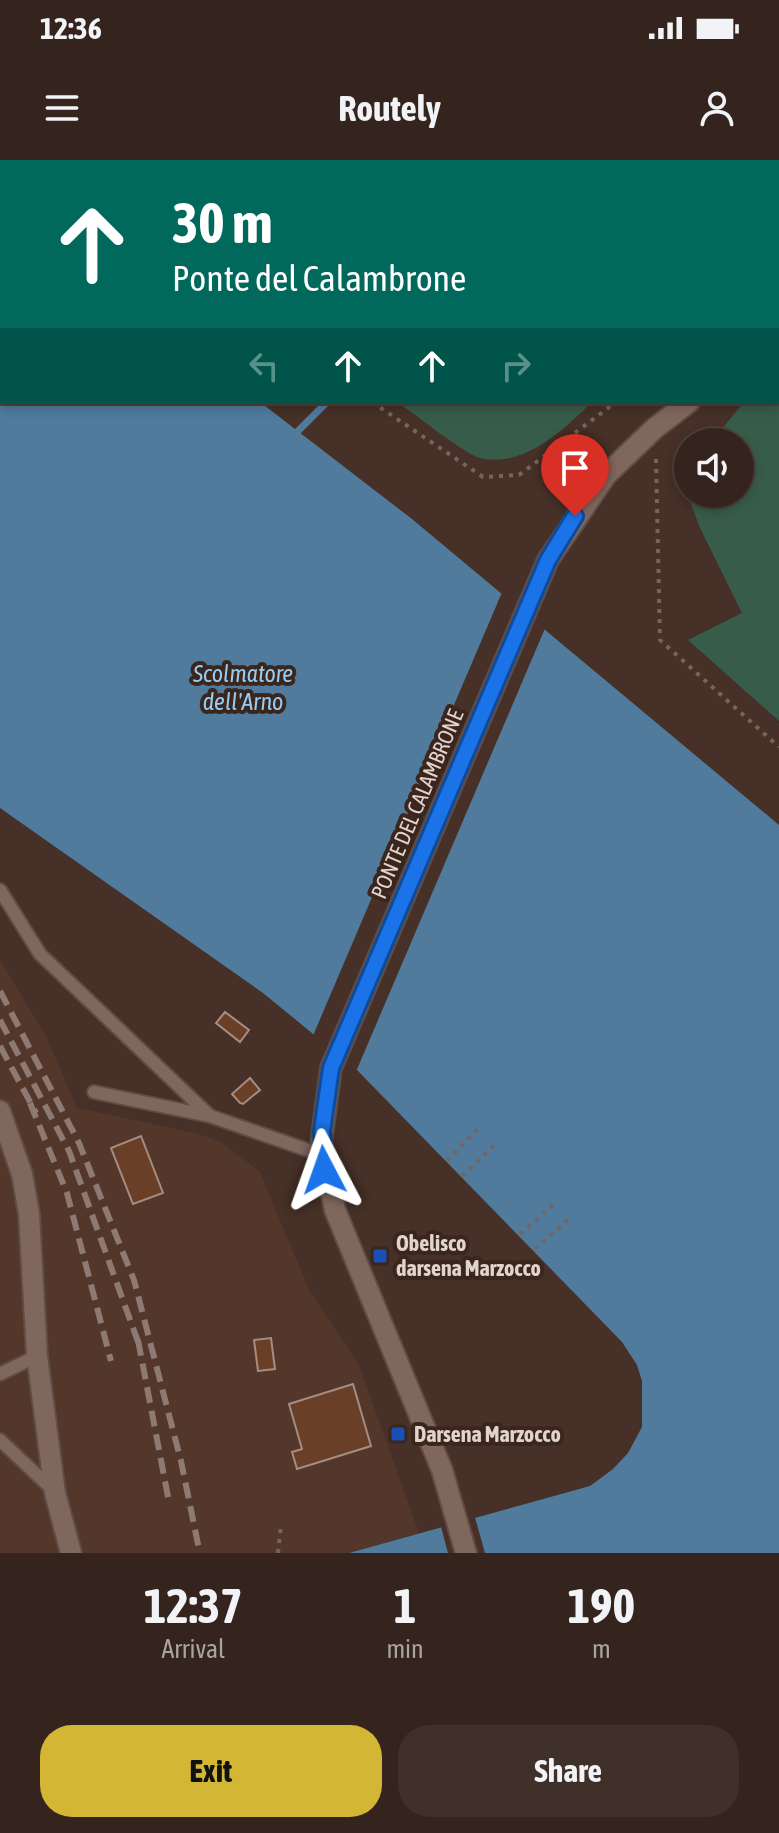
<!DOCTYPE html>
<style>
body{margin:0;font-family:"Asap Condensed",sans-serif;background:#3f302a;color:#f1f3f6;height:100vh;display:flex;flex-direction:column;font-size:30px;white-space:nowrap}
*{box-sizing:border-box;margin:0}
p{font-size:26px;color:#a9a4a4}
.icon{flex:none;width:44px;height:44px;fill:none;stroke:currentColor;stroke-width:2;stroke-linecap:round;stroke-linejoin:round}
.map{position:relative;height:1393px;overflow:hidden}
.details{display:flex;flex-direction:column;background:#34241d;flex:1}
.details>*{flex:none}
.banner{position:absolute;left:0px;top:0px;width:780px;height:244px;box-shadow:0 4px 12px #0003,0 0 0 2px #4e413b;background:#00695c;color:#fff;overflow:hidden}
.controls{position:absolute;left:674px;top:268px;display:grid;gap:16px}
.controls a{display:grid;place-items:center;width:80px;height:80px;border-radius:50%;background:#34241d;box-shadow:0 4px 12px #0003,0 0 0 2px #4e413b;font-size:40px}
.pin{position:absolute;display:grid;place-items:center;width:68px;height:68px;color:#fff;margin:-82px -34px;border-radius:50% 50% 50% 0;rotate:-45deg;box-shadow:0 0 8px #0007}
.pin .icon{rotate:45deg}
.me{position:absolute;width:88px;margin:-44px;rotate:356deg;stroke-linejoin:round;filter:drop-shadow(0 0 6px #0008)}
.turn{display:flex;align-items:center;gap:28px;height:168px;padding:0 40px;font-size:36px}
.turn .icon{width:104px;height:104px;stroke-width:2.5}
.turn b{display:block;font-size:56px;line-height:68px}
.lanes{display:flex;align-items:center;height:76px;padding:0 40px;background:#0003;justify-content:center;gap:40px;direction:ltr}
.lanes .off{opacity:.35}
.eta{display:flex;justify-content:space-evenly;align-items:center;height:136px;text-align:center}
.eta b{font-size:48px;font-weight:700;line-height:56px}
.button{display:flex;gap:16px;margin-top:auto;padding:16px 40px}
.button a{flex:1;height:92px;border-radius:32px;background:#d4b635;color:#111;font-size:32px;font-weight:700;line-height:92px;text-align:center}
.button a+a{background:#3f302a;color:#f1f3f6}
.status{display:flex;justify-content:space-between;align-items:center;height:56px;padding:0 40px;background:#34241d;direction:ltr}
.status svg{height:22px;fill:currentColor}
header{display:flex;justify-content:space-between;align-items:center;height:104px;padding:0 40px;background:#34241d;font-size:36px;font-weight:700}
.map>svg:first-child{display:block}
.built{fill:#53372b}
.green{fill:#385c4a}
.water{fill:#507b9c}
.pier{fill:#463027}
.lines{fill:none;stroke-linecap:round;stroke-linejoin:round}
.stream{stroke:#507b9c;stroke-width:7}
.building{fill:#6a3f28;stroke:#a68d81;stroke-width:2}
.lane-casing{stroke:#5e4c45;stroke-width:16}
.secondary-casing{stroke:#5e4c45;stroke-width:24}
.path{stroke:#78645c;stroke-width:4;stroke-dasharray:4 6;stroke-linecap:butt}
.lane{stroke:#80675d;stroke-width:12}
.secondary{stroke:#80675d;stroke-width:20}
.rail{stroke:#8d7a73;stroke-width:6;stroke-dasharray:16 8;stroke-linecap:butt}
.route-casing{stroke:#114b97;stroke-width:20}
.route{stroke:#1a73e8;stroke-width:14}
.transit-dot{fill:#1a4fb4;stroke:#3b261e;stroke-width:3}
.labels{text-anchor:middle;stroke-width:8;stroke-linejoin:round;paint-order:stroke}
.street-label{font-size:22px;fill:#e1d3cd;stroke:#3b261e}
.poi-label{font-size:22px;font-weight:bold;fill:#e1d3cd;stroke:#3b261e;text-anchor:start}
.water-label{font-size:24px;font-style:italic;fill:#96cbf4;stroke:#3b261e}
</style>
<div class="status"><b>12:36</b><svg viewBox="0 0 49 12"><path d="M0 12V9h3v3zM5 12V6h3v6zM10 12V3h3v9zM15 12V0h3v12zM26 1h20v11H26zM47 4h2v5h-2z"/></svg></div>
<header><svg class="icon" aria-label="menu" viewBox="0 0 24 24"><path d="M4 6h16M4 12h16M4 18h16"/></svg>Routely<svg class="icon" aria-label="person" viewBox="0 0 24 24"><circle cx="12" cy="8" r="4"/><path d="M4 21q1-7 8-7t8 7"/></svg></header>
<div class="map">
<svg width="779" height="1393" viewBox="0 0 779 1393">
<rect width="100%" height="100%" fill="#463027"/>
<path class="built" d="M0 800 46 876 77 948 196 973 221 982 260 1012 309 1130 359 1205 419 1373 349 1393H0Z"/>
<path class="green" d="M32 0H613L35 2Z
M779 219V561L688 480 742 453 700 368 685 328 688 322V334H740V282H711L744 242H778Z
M397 242H592C563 270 525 308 480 298 464 294 414 253 397 242Z"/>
<path class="water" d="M0 70 2 242H260L412 359 779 665V1393H349L590 1326 613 1309 628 1293 642 1267V1221L637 1205 622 1182 356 909 263 833 0 648Z"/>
<path class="pier" d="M503 430 546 466 355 914 312 878Z
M474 1354 485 1393H448L440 1363Z"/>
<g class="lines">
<path class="stream" d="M553 2 555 0
M292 277 327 242"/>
</g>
<path class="building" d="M225 852 249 870 240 882 216 863Z
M250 918 260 930 243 944 240 943 232 934Z
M141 976 163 1033 133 1044 111 988Z
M271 1178 275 1209 258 1211 254 1180Z
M353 1224 371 1286 297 1309 292 1292 302 1289 289 1244Z"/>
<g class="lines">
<g class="lane-casing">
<path id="lane" d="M0 730 40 794 210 956
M94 932 210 956 322 995
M0 1214 37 1196
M0 1280 53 1330"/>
</g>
<g class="secondary-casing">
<path id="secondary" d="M778 183 779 182
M0 951 22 1014 29 1054 37 1196 55 1333 71 1393
M466 1393 442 1310 335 1050 321 983 331 908 548 400 606 315 655 268 689 242"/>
</g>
<path class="path" d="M27 0 30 2
M372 242 483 317 519 315 616 242
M656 299 660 480 779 587
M447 1001 481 965
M462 1016 498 982
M520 1074 555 1043
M535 1089 570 1058
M278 1393 281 1365"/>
<use href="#lane" class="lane"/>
<use href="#secondary" class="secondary"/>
<path class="rail" d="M0 831 79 983 134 1120 181 1301 199 1389
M0 860 69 991 141 1190
M0 886 36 953
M30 943 67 1033 111 1201
M138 1180 169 1342"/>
</g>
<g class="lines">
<g class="route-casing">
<path id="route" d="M324 1010 322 971 331 908 548 400 575 356"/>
</g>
<use href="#route" class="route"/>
</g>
<g class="transit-dot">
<rect x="372" y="1088" width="16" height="16" rx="4"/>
<rect x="390" y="1266" width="16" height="16" rx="4"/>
</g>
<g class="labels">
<g class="street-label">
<text transform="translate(417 644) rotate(-67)" y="8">PONTE DEL CALAMBRONE</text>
</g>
<g class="poi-label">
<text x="396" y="1091">Obelisco<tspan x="396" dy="25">darsena Marzocco</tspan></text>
<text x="414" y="1282">Darsena Marzocco</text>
</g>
<g class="water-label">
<text x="243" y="522">Scolmatore<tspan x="243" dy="28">dell'Arno</tspan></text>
</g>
</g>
</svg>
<div class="controls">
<a><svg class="icon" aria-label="sound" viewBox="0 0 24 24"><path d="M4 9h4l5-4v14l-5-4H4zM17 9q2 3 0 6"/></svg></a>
</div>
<div class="pin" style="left:575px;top:356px;background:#d93025"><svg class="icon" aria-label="arrive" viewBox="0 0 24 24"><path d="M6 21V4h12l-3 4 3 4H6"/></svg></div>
<svg class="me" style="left:324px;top:1010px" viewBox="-20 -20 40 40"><path d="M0-17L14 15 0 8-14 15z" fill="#1a73e8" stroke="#fff" stroke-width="4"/></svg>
<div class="banner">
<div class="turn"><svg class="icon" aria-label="ahead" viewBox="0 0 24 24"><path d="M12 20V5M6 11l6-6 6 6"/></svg><div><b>30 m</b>Ponte del Calambrone</div></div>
<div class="lanes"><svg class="icon off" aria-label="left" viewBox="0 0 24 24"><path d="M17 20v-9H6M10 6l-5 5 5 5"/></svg><svg class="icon" aria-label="ahead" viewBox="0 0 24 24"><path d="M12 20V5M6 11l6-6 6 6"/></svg><svg class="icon" aria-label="ahead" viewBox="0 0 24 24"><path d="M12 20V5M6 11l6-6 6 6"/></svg><svg class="icon off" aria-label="right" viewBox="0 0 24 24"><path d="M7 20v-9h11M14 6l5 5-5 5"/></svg></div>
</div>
</div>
<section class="details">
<div class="eta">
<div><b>12:37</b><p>Arrival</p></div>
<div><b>1</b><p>min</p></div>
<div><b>190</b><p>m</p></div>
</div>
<div class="button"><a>Exit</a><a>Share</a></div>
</section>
